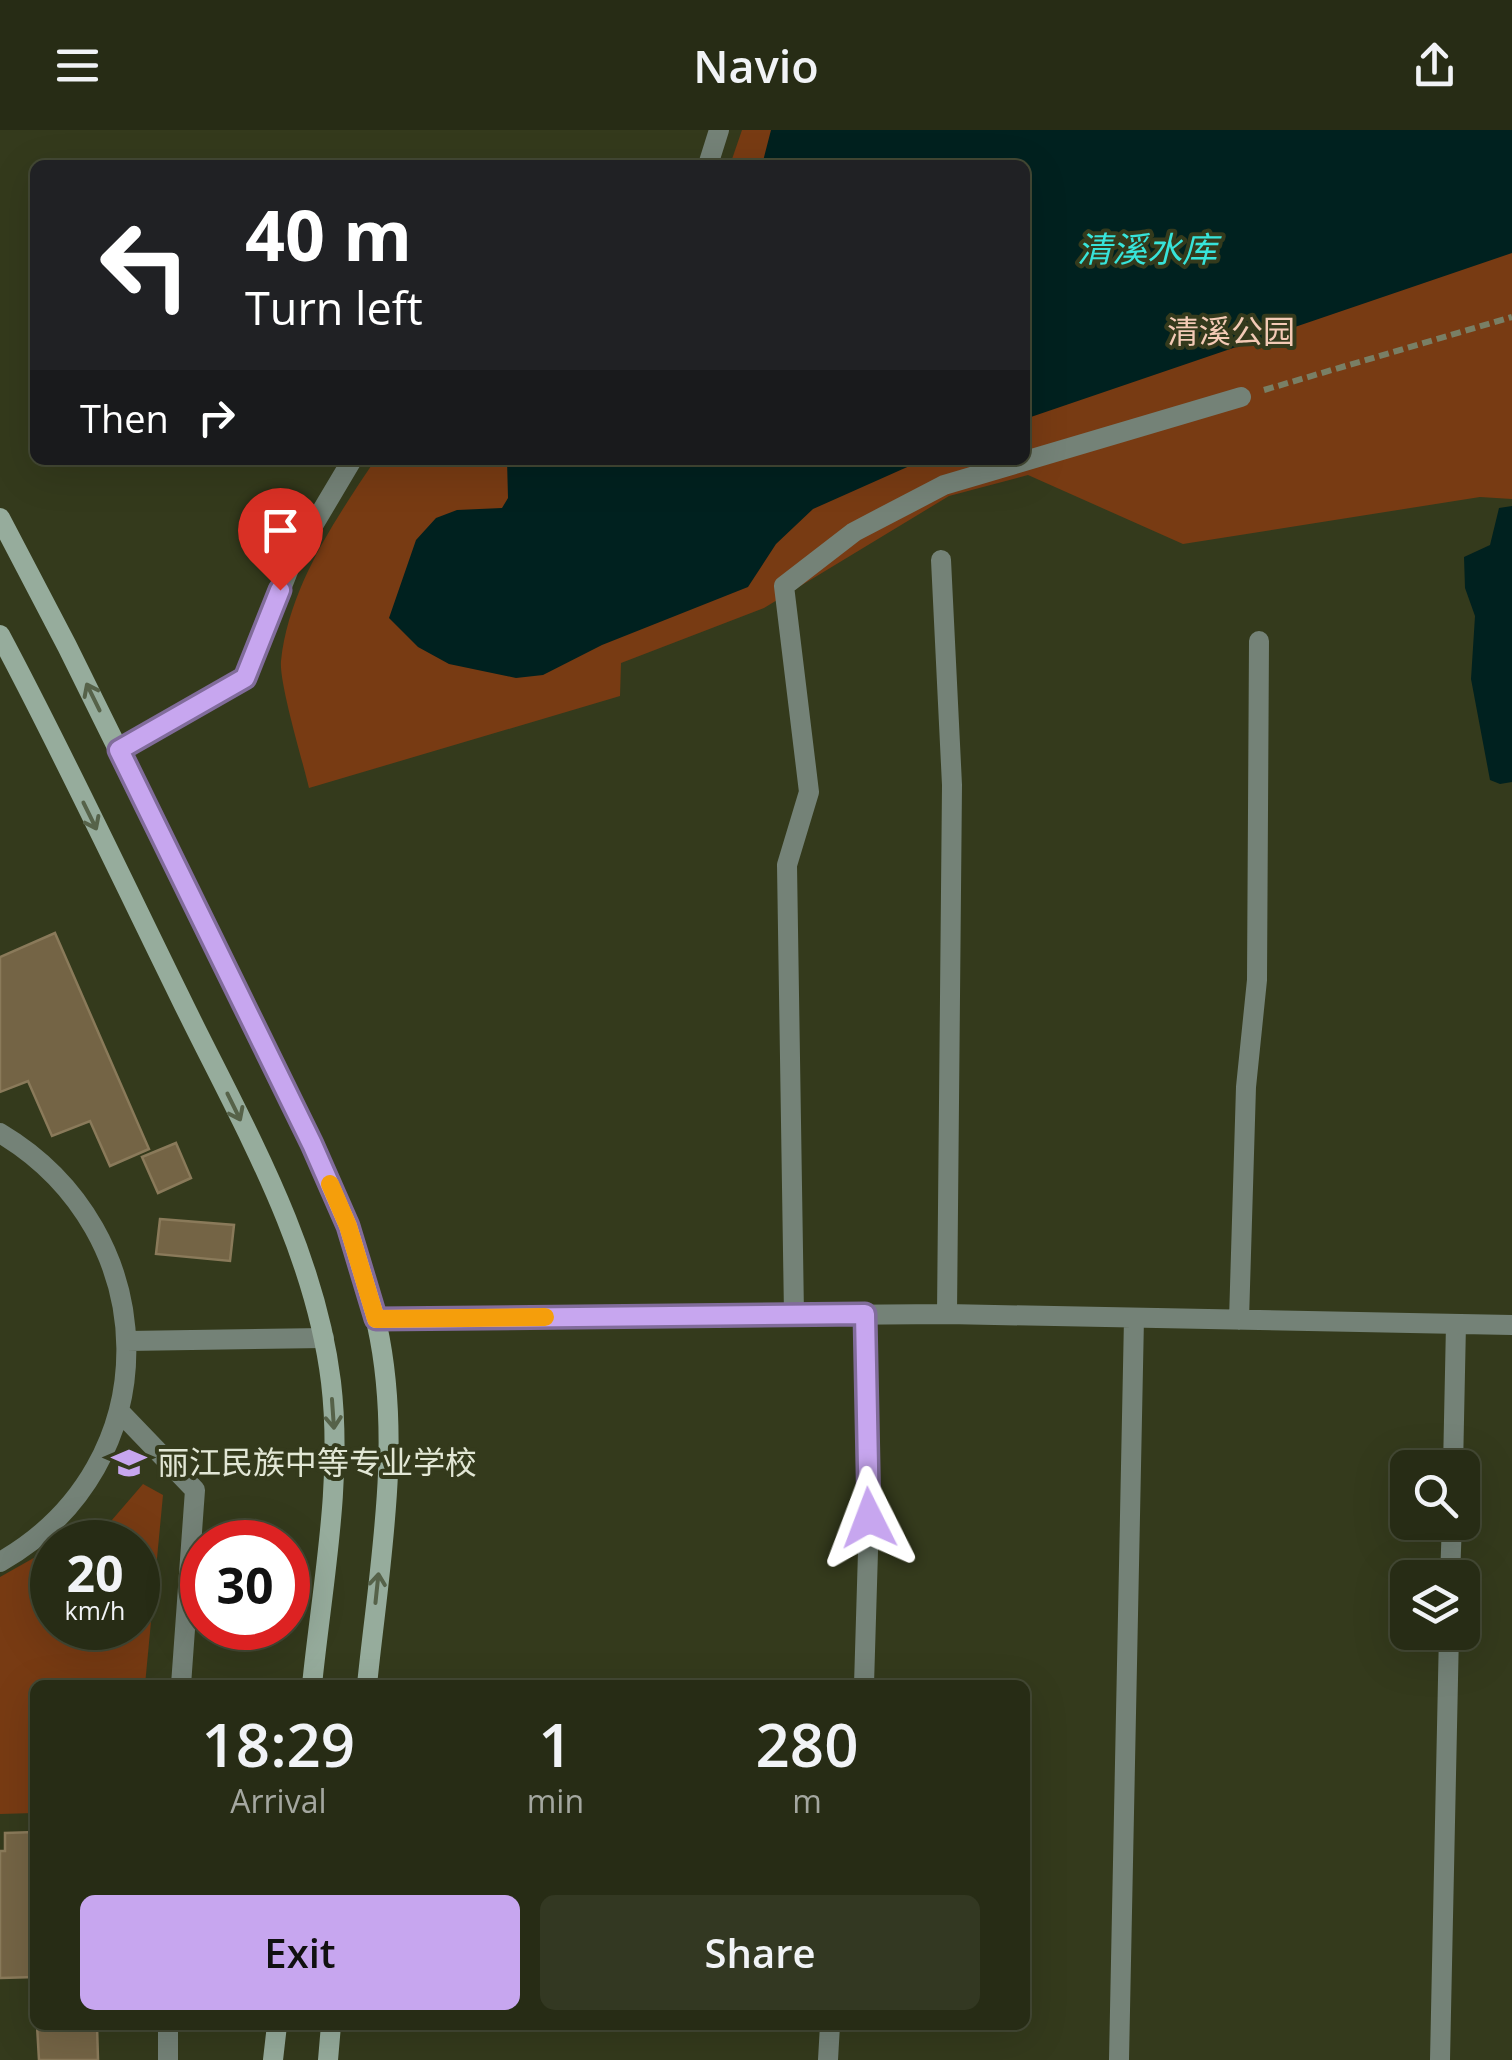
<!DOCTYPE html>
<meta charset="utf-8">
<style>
body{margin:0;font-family:"Open Sans","Noto Sans SC",sans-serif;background:#333822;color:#f1f3f6;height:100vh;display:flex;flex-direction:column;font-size:38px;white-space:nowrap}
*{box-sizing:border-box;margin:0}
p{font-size:32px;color:#a4a7a0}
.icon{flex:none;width:55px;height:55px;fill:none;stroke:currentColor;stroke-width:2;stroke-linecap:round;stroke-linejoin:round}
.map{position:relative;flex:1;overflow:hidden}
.details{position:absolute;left:30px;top:1550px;width:1000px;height:350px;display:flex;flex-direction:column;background:#272c15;border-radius:15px;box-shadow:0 10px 40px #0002,0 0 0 2px #434834}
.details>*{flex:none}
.banner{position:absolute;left:30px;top:30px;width:1000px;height:305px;border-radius:15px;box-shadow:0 10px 40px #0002,0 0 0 2px #434834;background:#202124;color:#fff;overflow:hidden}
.controls{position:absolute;left:1390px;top:1320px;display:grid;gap:20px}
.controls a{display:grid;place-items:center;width:90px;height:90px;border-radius:15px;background:#272c15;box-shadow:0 10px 40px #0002,0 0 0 2px #434834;font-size:50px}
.speed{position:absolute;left:30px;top:1390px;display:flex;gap:20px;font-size:50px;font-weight:700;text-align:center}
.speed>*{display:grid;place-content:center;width:130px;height:130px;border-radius:50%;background:#272c15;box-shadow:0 10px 40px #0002,0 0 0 2px #434834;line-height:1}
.speed small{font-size:25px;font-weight:400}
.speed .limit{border:15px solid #d22;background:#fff;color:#111}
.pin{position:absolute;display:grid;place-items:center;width:85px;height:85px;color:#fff;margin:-102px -42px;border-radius:50% 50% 50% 0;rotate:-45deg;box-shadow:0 0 10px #0007}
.pin .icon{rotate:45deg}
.me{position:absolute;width:110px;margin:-55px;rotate:357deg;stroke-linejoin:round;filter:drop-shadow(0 0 8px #0008)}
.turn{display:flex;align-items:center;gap:35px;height:210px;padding:0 50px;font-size:45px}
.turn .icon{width:130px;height:130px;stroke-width:2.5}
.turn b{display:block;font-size:70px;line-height:85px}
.then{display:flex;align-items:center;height:95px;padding:0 50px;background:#0003;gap:20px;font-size:38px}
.eta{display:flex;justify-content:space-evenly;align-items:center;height:170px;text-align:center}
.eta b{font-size:60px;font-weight:600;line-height:70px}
.primary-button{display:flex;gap:20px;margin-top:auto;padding:20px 50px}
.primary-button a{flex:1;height:115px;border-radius:15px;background:#c7a6ef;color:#111;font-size:40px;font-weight:600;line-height:115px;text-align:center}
.primary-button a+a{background:#333822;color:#f1f3f6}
header{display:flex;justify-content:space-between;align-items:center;height:130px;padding:0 50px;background:#272c15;font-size:45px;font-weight:600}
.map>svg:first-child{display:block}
.green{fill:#783b13}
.water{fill:#00211f}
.building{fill:#746445;stroke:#8a7a5a;stroke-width:2.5}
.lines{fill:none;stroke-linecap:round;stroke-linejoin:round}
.path{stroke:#797f65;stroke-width:6;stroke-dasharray:10 5;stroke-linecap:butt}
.lane{stroke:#748277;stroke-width:20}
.street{stroke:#748277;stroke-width:20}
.secondary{stroke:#96ac9c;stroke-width:20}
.oneway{stroke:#566249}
.route-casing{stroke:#816c9b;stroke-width:25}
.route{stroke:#c7a6ef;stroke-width:18}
.slow{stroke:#f59e0b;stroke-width:18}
.labels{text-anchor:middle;stroke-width:8;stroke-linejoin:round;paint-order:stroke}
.park-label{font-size:32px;fill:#f3cab5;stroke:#343a1c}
.poi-label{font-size:32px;fill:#e2e7d5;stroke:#343a1c;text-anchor:start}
.water-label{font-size:35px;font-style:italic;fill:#37e4da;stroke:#343a1c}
</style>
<header><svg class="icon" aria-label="menu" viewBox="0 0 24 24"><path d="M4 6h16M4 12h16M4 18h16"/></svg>Navio<svg class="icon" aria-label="share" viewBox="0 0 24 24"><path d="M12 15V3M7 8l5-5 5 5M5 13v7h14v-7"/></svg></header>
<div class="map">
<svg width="1512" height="1930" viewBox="0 0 1512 1930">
<rect width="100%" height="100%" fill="#343a1c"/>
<path class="green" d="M742 0H1512V369L1480 367 1183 414 1028 345 949 366 764 478 621 533 620 566 309 658C303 632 279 553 281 531 289 457 335 390 375 330H1025V35H730Z
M143 1354 163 1365 145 1555H35V1683L0 1684V1447L39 1425 52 1428V1498H138V1412H93Z"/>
<path class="water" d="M771 0H1512V123L1025 289V35H762Z
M507 330H923L813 379 776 414 748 457 602 515 543 545 516 548 449 534 418 517 389 488 416 410 436 388 457 380 502 378 508 368Z
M1512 376V652L1500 654 1490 650 1471 549 1475 486 1465 458 1464 427 1490 415 1499 378Z"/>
<path class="building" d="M55 803 149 1019 110 1036 90 991 52 1006 28 951 0 962V827Z
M176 1013 191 1048 158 1063 142 1027Z
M160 1089 234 1095 230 1131 156 1124Z
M35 1702V1847L0 1848V1721H5V1703Z
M37 1895H97L98 1930H39Z"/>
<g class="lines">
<path class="path" d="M1264 260 1512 187"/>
<path class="lane" d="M0 1003C166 1102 171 1335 0 1432
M127 1211 324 1208
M119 1281 195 1360 181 1555
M168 1930V1895"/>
<path class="street" d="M708 35 719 0
M941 430 952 655 947 1184
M119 620 245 549 292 431 352 330
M794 1185 787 735 809 662 784 456 854 402 944 355 1241 267
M376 1189 947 1184 1512 1195
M1239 1190 1246 957 1257 850 1259 511
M1453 1338 1456 1194
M1450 1448 1452 1392
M864 1555 869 1388 865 1184
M828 1930 830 1895
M1119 1930 1134 1188
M1440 1930 1449 1502"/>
<path class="secondary" d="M0 388 67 516 313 1014C339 1074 364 1132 377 1195 403 1313 379 1437 367 1555
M0 505C63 623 120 745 179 865 239 989 314 1113 331 1252 343 1352 322 1456 312 1555
M273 1930 277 1895
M328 1930 331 1895"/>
</g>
<defs><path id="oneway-shaft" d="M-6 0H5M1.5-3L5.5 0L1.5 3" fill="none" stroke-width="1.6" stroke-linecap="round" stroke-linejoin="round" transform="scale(2.5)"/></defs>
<g class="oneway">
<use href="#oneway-shaft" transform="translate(93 567) rotate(-116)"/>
<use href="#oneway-shaft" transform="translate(90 686) rotate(64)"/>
<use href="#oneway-shaft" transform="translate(234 977) rotate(64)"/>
<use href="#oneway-shaft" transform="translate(333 1284) rotate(86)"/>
<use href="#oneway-shaft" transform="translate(377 1458) rotate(-84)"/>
</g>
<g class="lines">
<g class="route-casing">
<path id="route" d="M280 460 245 548 119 620 312 1014 348 1096 376 1189 865 1184 869 1388"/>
</g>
<use href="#route" class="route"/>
<path class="slow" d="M330 1054 348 1096 376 1189 545 1187"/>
</g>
<defs>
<g id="school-bare" transform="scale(2.7)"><path d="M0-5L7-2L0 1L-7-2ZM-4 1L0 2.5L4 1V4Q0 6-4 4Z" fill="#c7a6ef" stroke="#343a1c" stroke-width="2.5" paint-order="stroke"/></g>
</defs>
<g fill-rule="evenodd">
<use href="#school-bare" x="129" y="1333"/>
</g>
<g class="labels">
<g class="park-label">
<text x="1231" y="213">清溪公园</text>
</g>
<g class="poi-label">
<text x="157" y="1344">丽江民族中等专业学校</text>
</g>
<g class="water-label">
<text x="1147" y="132">清溪水库</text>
</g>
</g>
</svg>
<div class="controls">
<a><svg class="icon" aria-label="search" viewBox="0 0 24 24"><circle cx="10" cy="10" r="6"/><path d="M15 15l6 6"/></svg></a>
<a><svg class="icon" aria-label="layers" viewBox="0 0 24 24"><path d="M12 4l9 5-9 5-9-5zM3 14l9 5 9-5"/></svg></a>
</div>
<div class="speed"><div>20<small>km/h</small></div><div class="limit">30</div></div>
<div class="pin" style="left:280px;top:460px;background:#d93025"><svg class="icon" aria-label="arrive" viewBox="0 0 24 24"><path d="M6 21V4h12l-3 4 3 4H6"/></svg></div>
<svg class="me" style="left:869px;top:1388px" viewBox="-20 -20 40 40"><path d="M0-17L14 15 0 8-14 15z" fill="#c7a6ef" stroke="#fff" stroke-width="4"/></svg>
<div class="banner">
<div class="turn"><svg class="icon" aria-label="left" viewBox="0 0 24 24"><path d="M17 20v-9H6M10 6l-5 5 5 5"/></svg><div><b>40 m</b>Turn left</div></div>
<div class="then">Then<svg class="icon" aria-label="right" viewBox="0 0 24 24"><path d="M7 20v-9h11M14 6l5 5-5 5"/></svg></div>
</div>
<section class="details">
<div class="eta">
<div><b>18:29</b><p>Arrival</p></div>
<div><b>1</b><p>min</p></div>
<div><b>280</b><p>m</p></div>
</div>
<div class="primary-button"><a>Exit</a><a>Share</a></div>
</section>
</div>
